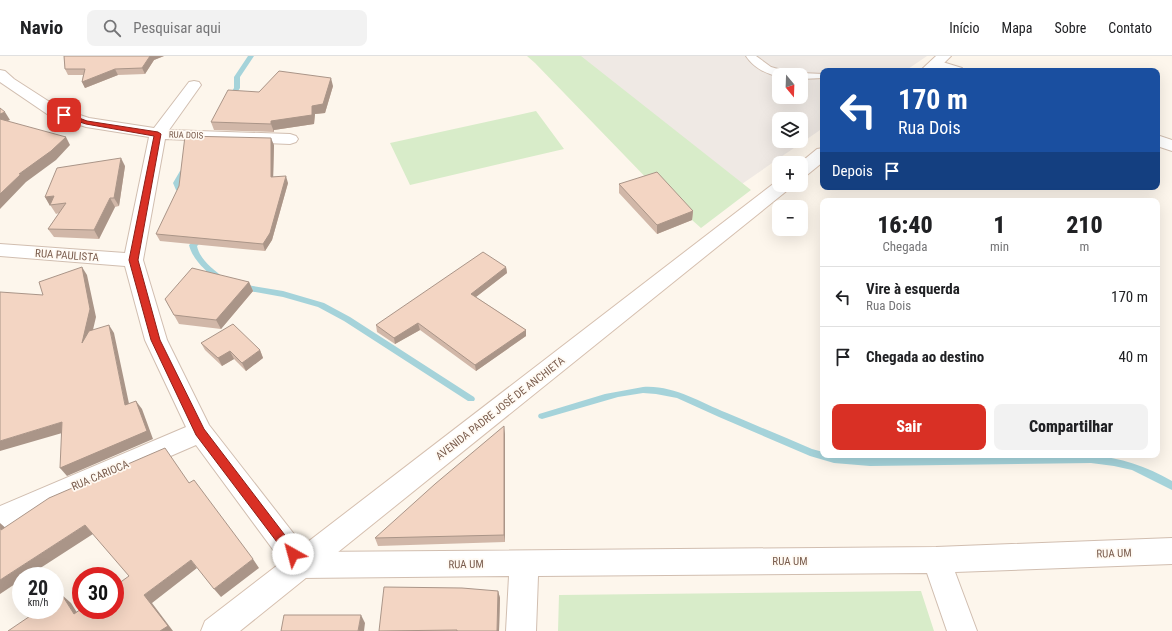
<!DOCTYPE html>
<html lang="pt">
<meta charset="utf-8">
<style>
body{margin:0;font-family:"Roboto Condensed",sans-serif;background:#f2f2f2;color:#202124;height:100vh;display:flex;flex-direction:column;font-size:15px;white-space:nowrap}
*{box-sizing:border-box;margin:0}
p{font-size:13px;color:#757577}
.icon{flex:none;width:22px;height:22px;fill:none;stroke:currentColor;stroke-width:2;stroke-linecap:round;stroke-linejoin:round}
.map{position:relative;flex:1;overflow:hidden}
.side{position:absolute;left:820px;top:142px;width:340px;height:260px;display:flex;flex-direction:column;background:#fff;border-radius:8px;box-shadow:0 4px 16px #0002}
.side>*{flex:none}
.hud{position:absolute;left:820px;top:12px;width:340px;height:122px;border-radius:8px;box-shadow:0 4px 16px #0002;background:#1a4fa0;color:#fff;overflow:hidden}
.needle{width:26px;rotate:161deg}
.tools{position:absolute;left:772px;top:12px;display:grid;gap:8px}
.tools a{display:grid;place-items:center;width:36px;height:36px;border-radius:8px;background:#fff;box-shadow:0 4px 16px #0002;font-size:20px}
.speed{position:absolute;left:12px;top:511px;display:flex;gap:8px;font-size:20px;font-weight:700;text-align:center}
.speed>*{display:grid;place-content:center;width:52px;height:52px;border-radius:50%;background:#fff;box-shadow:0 4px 16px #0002;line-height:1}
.speed small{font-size:10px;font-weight:400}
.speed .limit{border:6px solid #d22;background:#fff;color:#111}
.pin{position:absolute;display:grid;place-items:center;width:34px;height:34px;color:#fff;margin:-17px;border-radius:8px;box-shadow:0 2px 6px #0006}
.me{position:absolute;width:44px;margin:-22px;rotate:322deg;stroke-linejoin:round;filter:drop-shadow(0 0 3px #0008)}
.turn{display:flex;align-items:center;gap:14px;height:84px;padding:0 12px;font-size:18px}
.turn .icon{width:52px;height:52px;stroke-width:2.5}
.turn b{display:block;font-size:28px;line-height:34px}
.then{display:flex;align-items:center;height:38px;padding:0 12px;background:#0003;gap:8px;font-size:15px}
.eta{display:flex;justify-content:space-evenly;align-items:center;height:68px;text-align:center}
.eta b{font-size:24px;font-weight:800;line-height:28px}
.action{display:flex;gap:8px;margin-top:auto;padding:8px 12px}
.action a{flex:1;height:46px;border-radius:8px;background:#d93025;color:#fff;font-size:16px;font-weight:800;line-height:46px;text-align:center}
.action a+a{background:#f2f2f2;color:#202124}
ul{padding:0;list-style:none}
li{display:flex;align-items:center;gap:12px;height:60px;padding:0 12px;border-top:1px solid #e0e0e0}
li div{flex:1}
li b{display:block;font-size:15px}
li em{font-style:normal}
header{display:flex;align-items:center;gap:24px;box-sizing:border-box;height:56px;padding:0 20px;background:#fff;border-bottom:1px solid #e0e0e0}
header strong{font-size:19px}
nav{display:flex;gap:22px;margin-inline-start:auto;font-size:14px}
.search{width:280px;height:36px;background:#f2f2f2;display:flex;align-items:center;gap:10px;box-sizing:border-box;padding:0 14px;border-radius:8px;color:#757577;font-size:15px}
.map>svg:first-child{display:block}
.industrial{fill:#efe9e4;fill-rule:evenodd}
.green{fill:#d8ecc9}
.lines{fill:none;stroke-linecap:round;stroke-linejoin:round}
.stream{fill:#a5d3da;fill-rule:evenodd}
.service-casing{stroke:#d1beb0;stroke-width:2}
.minor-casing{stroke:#d1beb0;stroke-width:2}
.secondary-casing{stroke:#d6c0b0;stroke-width:2}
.service{fill:#fff;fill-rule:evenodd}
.minor{fill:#fff;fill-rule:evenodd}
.secondary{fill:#fff;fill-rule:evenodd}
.wall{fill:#d1b7a8}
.shaded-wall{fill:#aa9588}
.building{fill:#f3d5c3;stroke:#aa9588}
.route{fill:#d93025;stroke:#8d1f18}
.labels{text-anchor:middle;stroke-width:3.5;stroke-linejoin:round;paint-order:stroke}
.far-street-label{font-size:9px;fill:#7a5c4d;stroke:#fffaf3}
.street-label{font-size:11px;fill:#7a5c4d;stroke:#fffaf3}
</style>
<header>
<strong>Navio</strong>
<div class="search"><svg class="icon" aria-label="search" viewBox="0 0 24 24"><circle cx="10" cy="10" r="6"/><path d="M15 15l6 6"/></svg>Pesquisar aqui</div>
<nav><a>Início</a><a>Mapa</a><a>Sobre</a><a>Contato</a></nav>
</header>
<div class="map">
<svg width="1172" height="575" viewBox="0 0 1172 575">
<rect width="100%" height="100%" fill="#fdf6ec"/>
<path class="industrial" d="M576 0H927L905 15H823V72L739 130ZM779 19H801V41H779ZM779 63H801V85H779Z"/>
<path class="green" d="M527 0H581L751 134 701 172 655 131 535 7Z
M536 55 564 93 410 129 390 87Z
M921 535 934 575H558L559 539Z"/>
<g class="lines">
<path class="stream" d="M248 0H254L240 21V32L232 44H228L227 43 234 32V21Z
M189 111 192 113 184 117 179 127 181 132 190 137 187 139 176 134 173 127 180 115Z
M201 179H203L206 181 197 190C200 204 213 213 224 222L225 224 224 226H218C207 215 193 205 189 189Z
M241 228 283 235 324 247 350 261 474 341 475 343 474 345H468L344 265 318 251 283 241 238 233 237 231Z
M643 331C674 329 699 346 727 357 755 369 784 381 812 393L823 396V399L870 402 1091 399C1121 402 1146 410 1172 425V434L1132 414 1114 410 1091 407 870 410 834 407 810 400 719 361 677 342 656 338 643 337 618 341 542 363 539 362 538 360 539 358 605 338Z"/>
<g class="service-casing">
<path id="service" d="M746 0H756L771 11 792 17 793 19H779V21C765 17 754 12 746 0Z
M801 17 823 18V22L801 23V19H796Z"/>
</g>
<g class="minor-casing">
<path id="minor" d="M936 4 962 12 964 15C954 15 936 18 929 8L931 5Z
M0 14 5 15 14 23 59 52 89 62 154 72 189 26 194 25 199 26 201 29 169 74 290 78 296 80 298 83 296 86 290 88 165 83 143 204 167 284 209 369 308 496 936 491 1172 482V508L955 516 977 575H947L927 517 538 520 536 575H506L509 520 301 522 291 518 196 389 0 474V450L186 371 145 284 125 210 0 200V188L125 197 149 81 86 71 47 58 0 26Z
M1157 79 1172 84V95L1157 90Z"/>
</g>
<g class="secondary-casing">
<path id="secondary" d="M936 0H951L936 15H920Z
M823 92V106L807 119 801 120 800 107 817 93Z
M777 125H779V129H792L789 133 240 575H201L205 565Z"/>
</g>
<use href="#service" class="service"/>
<use href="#minor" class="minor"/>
<use href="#secondary" class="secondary"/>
</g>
<path class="wall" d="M64 0H164L154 4 145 18 118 19 85 32 82 26 83 19H68L65 13Z
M333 30 325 57 315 58 314 68 274 74V76L214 74 211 66 259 36Z
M274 89 273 121 288 127 272 184 265 195 160 185 156 178Z
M125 110 119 150 115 151 99 183 54 181 48 173 59 157 56 158 45 141Z
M619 128 693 155 692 164 657 178 619 137Z
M506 211 507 217 476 241 526 274V280L476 315 420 274 395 288 377 276 376 269Z
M249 226 253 235 221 273 179 268 165 243Z
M201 287 260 294 263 302 246 315 234 303 222 310 205 294Z
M505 378V486L378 490 375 482Z
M498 535 500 542 499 575H379Z"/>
<path class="shaded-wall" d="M150 0H164L154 4 145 18 142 12Z
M115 13 118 19 85 32 82 26Z
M331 22 333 30 325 57 315 58 314 68 274 74V76L271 68V65L312 50Z
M5 56 10 64 0 68V58Z
M66 81 70 89 56 104 26 126 0 153V138L19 118Z
M271 82 274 89 273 127 271 121Z
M121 102 125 110 119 150 114 142Z
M286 120 288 127 272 184 265 195 263 188Z
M54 140 50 149V150L45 141Z
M110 142 115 151 99 183 94 174Z
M693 155 692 164 657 178V169Z
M82 211 87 219 96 261 88 295 82 287Z
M506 211 507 217 472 244 471 238Z
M249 226 253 235 221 273 216 264Z
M418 267 420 274 395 288 394 282Z
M109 269 114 277 131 357 125 349Z
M526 274V280L476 315 475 309Z
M260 294 263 302 246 315 242 307Z
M230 295 234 303 222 310 218 302Z
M136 345 142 353 153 383 67 420 60 412Z
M62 366 69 375 0 395V385Z
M504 370 505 378V486L504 479Z
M0 467 8 474H1L0 470Z
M85 469 93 478 28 520H21V524L0 538V524Z
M253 503 259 512 221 541 214 533Z
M191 504 197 512 152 547 173 575H160L144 539Z
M498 535 500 542 499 575H497Z
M62 539 71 547 83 566 74 558Z
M361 559 365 567 364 575H358Z"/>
<path class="building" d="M64 0H150L142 12 115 13 82 26 85 13H65Z
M279 15 331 22 323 48 312 50V59L271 65V68L211 66 228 34 259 36Z
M0 52 5 56 0 58Z
M0 63 66 81 51 95 19 118H21L0 138Z
M185 80 271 82V121L286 120 270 177 263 188 156 178 179 130Z
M121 102 114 142H110L94 174 48 173 66 147 50 149 54 140 45 141 57 112Z
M657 116 693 155 657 169 619 128Z
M483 196 506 211 471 238 526 274 475 309 418 267 394 282 376 269Z
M82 211 90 253 82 287 89 275 109 269 125 349 136 345 147 375 60 412 62 366 0 385V236L43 239 39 226Z
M192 212 249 226 216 264 174 259 165 243Z
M233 268 260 294 242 307 230 295 218 302 201 287Z
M504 370V479L375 482 435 428Z
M165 392 189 427 194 424 253 503 214 533 191 504 144 539 168 570 160 575H8L39 554H55V544L62 539 74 558 81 553V554H115V530L129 520 85 469 0 524V470L1 474 49 442Z
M384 531 462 532 498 535 497 575H457V574L379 575Z
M284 559H361L358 575H281Z"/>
<path class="route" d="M61 57H66L87 65 158 76 161 78 138 204 160 284 204 373 297 495 299 498 297 502 293 504 289 502 196 379 151 284 129 204 154 80 86 68 61 60Z"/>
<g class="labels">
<g class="far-street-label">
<text transform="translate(186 79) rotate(2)" y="3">RUA DOIS</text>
</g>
<g class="street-label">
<text transform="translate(67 199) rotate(4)" y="4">RUA PAULISTA</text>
<text transform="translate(500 352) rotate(-38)" y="4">AVENIDA PADRE JOSÉ DE ANCHIETA</text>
<text transform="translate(100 419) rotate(-23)" y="4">RUA CARIOCA</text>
<text transform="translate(1114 497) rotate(-2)" y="4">RUA UM</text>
<text x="790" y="509">RUA UM</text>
<text transform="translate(466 508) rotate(-1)" y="4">RUA UM</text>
</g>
</g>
</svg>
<div class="tools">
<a><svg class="needle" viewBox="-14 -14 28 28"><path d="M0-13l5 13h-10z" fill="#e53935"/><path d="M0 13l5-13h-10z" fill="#757577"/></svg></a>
<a><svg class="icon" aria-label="layers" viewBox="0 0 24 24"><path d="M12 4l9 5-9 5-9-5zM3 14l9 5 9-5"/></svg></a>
<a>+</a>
<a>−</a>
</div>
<div class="speed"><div>20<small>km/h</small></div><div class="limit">30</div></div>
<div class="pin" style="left:64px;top:59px;background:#d93025"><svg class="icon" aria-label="arrive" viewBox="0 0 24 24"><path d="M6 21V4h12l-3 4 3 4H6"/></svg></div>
<svg class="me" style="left:293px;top:498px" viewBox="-20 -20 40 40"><circle r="19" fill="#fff"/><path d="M0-13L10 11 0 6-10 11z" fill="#d93025"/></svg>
<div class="hud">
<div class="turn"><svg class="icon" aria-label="left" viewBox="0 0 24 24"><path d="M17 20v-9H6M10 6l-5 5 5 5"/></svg><div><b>170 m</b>Rua Dois</div></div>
<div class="then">Depois<svg class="icon" aria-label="arrive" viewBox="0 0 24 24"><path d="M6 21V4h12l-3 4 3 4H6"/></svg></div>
</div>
<section class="side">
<div class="eta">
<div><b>16:40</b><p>Chegada</p></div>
<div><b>1</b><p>min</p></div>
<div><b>210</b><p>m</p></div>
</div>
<ul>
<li><svg class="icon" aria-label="left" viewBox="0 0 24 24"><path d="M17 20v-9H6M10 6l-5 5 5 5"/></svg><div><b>Vire à esquerda</b><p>Rua Dois</p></div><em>170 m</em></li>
<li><svg class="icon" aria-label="arrive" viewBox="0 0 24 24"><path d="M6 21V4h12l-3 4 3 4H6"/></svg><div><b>Chegada ao destino</b></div><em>40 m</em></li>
</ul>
<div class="action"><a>Sair</a><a>Compartilhar</a></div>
</section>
</div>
